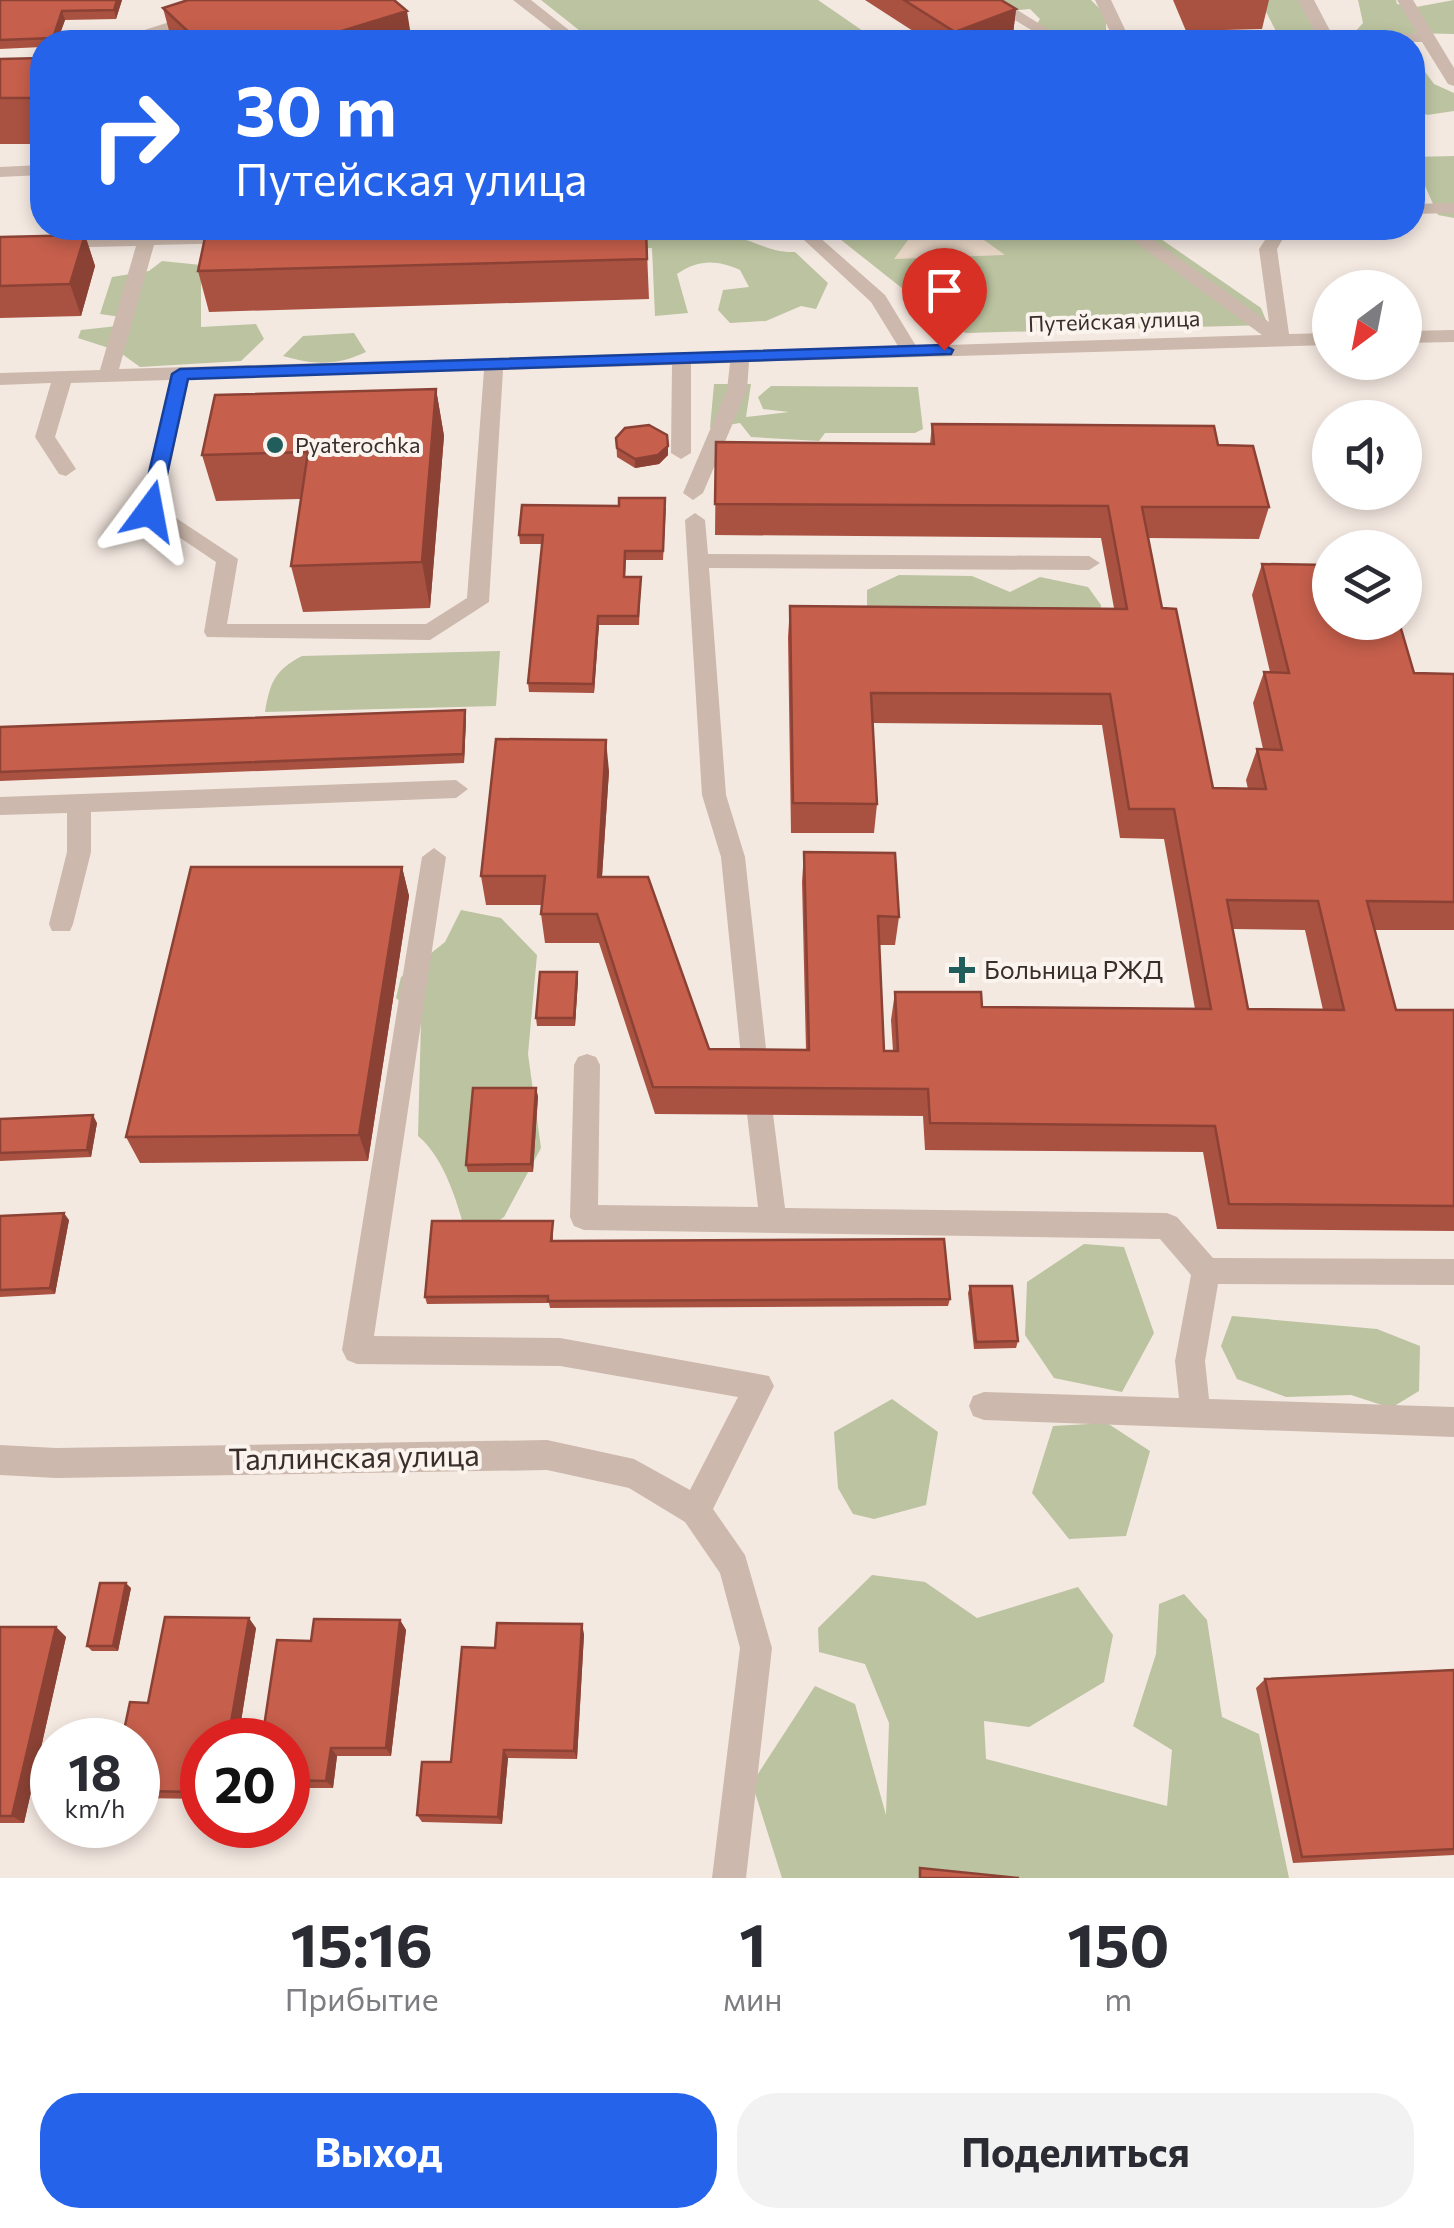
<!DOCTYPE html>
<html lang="ru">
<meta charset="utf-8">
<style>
body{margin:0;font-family:Commissioner,sans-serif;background:#f2f2f3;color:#2b2b33;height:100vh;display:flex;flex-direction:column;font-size:38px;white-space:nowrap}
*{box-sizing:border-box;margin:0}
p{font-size:32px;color:#7c7c81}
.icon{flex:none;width:55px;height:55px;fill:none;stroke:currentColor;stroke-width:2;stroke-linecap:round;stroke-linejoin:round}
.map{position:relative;height:1878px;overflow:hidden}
.details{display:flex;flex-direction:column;background:#fff;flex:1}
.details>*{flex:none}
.top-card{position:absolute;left:30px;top:30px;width:1395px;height:210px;border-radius:40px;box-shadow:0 5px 15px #0003;background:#2563eb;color:#fff;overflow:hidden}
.needle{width:65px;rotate:212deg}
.fabs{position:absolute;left:1312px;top:270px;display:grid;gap:20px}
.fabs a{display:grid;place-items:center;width:110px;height:110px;border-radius:50%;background:#fff;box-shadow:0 5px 15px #0003;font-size:50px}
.speed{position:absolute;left:30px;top:1718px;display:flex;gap:20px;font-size:50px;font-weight:700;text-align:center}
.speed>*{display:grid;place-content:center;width:130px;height:130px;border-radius:50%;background:#fff;box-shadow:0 5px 15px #0003;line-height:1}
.speed small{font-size:25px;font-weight:400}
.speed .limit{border:15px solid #d22;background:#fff;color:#111}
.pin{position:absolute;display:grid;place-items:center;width:85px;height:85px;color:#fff;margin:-102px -42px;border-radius:50% 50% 50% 0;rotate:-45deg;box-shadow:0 0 10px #0007}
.pin .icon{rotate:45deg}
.me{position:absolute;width:110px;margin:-55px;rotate:13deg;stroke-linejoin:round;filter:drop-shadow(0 0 8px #0008)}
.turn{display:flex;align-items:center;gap:35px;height:210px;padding:0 40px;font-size:45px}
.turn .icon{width:130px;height:130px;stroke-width:2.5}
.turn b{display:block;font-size:70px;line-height:85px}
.eta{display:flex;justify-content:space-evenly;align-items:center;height:170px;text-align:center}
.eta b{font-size:60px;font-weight:700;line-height:70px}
.primary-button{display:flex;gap:20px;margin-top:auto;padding:20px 40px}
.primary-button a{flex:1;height:115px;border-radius:40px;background:#2563eb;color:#fff;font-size:40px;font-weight:700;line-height:115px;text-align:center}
.primary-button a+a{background:#f2f2f3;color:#2b2b33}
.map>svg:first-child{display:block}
.green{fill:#bbc3a0}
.plaza{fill:#ebd9c8}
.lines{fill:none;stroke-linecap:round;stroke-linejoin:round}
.minor{fill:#ccb8ac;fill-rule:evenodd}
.wall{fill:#aa5241;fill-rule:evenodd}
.shaded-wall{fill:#8b4235}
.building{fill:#c65f4c;stroke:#8b4235;stroke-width:2.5;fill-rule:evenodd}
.route{fill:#2563eb;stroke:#184099;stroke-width:2.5}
.poi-dot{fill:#205d5b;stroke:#fbf4ee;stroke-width:4}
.labels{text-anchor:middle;stroke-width:8;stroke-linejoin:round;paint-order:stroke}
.far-street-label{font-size:22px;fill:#3a2e2b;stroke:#fbf4ee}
.far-poi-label{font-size:22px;fill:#3a2e2b;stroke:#fbf4ee;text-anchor:start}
.poi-label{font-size:25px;fill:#3a2e2b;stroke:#fbf4ee;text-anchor:start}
.near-street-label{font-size:30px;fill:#3a2e2b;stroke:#fbf4ee}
</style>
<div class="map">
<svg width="1454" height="1878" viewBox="0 0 1454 1878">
<rect width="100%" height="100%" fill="#f4e9e1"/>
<path class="green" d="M541 0H818L879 42H594Z
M974 0H1091L1106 15V42H1025L1040 19 1030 9 998 12Z
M1260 0H1299L1317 36 1308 42 1281 41Z
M1358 0H1396L1397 4 1416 7 1454 0V34L1414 33 1412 42H1355L1353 34 1363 23Z
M1412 54 1434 84 1454 93V111L1427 115 1413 108Z
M1454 156V218L1438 215 1412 157Z
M599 228H727V236C755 239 768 253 795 252L828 283 816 309 801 306 766 321 730 323 718 310 723 290 749 287 740 270C717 260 699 259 677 274L688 313 655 316 652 248 590 250Z
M826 228H1145L1261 308 1268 325 966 333 951 327Z
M162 261 201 265V327L256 324 264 339 241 361 140 367 118 351 78 338 81 330 117 326 128 318 100 314 112 277 149 271Z
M354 333 366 352C336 366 315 365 283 356L303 336Z
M714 384H751L746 417 789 412 763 409 758 397 771 386 918 387 923 429 915 433H825L819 441 751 437 740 423 710 428Z
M899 575 972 576 1010 592 1040 577 1088 587 1101 605 1099 633 867 632V590Z
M500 651 496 706 265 712C270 682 275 670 302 656Z
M461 910 501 918 537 955 528 1054 541 1148 504 1217 468 1242C459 1208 446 1159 418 1136L421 1021 396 998 401 977 445 942Z
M1084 1244 1124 1247 1154 1333 1122 1392 1054 1378 1025 1335 1027 1282Z
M1232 1316 1377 1329 1420 1346 1419 1391 1391 1408 1351 1395 1286 1397 1237 1379 1221 1346Z
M892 1399 938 1432 926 1505 874 1519 853 1514 838 1488 834 1432Z
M1107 1423 1150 1451 1126 1536 1069 1539 1032 1493 1053 1426Z
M872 1575 925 1582 977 1618 1078 1587 1113 1635 1104 1682 1029 1727 984 1721 986 1759 1167 1806 1172 1750 1133 1726 1156 1654 1159 1604 1184 1594 1207 1620 1222 1717 1259 1734 1289 1878H782L752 1783 815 1686 855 1704 886 1815 889 1723 865 1664 819 1652 818 1628Z"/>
<path class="plaza" d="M917 228H967L1005 255 894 259Z"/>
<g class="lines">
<path class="minor" d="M239 0H263L143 42H127L135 33Z
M513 0H531L584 42H567Z
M982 0H1001L1069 42H1051Z
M1095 0H1111L1131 42H1115Z
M1298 0H1314L1336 42H1320Z
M1397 0H1413L1454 68V86L1448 84 1422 42H1352L1360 37 1417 33Z
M42 165V175L0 177V167Z
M1454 203V213L1412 214V204Z
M791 228H809L885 295 916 346 1262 335 1116 228H1136L1269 322 1259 249 1273 228H1289L1277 249 1289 334 1330 333V345L749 362 747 390 703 493 693 500 683 493 727 390 730 363 691 364V453L681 459 671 453 672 365 503 370 489 602 430 640 207 637 204 632 216 562 140 511 170 380 71 383 55 437 76 469 66 476 59 474 35 437 51 383 0 385V373L100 370 136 246 0 249V239L245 234 248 238 239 243 154 245 119 369 898 346 871 302ZM484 370 467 598 426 624H227L238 559 161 508 189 379Z
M1454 330V342L1405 343V331Z
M695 513 705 520 708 554 1089 556 1100 563 1089 570 709 568 726 795 745 857 769 1076 765 1084 756 1087 747 1084 743 1076 721 857 702 795 685 520Z
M456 780 468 789 456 798 91 812V852L73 924 70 931H52L49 924 67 852V813L0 815V797Z
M434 848 446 857 374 1336 560 1338 769 1376 774 1386 713 1509 745 1555 772 1648 746 1878H712L740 1648 720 1573 685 1522 629 1488 547 1470 56 1478 0 1475V1445L56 1448 547 1440 634 1459 690 1490 738 1397 560 1366 357 1364 347 1360 342 1350 422 857Z
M587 1054 596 1057 600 1065 598 1205 758 1207 747 1114 751 1106 760 1102 769 1106 773 1114 785 1208 1167 1213 1177 1217 1213 1258 1454 1259V1285L1218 1284 1205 1361 1209 1399 1454 1407V1437L984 1420 973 1416 969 1406 973 1396 984 1392 1179 1398 1175 1361 1191 1275 1160 1239 584 1230 574 1226 570 1217 574 1065 578 1057Z"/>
</g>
<path class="wall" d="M0 0H122L116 19 65 20 57 42H42V47L0 49Z
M865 0H1001L1016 9 1013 34 990 42H930Z
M1173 0H1269L1262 29 1186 31Z
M163 8 412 42H169H172Z
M42 58V144H0V59Z
M646 228 649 299 209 312 198 271Z
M85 235 95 266 81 316 0 318V237Z
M436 389 444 436 430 608 303 612 291 566 301 499 216 501 202 455Z
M932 424 1218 445 1269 507 1259 539 1148 538 1162 608 1213 788 1248 789 1246 780 1257 749H1263L1253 703 1264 672H1270L1252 595 1262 564 1414 673 1454 674V930H1375L1396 1010H1454V1231L1217 1229 1203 1152 925 1150 923 1116 655 1114 599 943H545L541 914 542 905H486L481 876 609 771 602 877 709 1049 806 1050 802 882 804 852 899 917 895 945H879L884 1051H893L891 1020 895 992 982 1007 1195 1009 1164 839 1120 838 1102 725 873 723 877 804 874 833H791L788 637 790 606 1114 608 1101 538 715 535 716 442 930 444ZM1233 929 1305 930 1323 1010 1248 1009Z
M616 438 668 455 659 464 635 468 617 457Z
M666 507 663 560H626L625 577H641L639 625H599L594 693 529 692 528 683 542 544H520L519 535Z
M466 719 464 763 0 781V727Z
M402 867 409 896 368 1161 140 1163 126 1137Z
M577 972 578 980 575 1026H537L536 1018Z
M538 1096 533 1172H468L466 1165Z
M0 1119 97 1123 91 1157 0 1161Z
M0 1216 69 1220 55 1294 0 1297Z
M553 1221V1241L950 1299 948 1306 550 1308 549 1303 427 1304 425 1297Z
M970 1286 1018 1341 1016 1348 974 1349 968 1293Z
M131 1588 118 1651H92L87 1646Z
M400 1620 406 1630 391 1756H337L333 1788H288V1740L311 1641Z
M0 1627H56L66 1637 24 1823H0Z
M256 1628 238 1740H202V1799L138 1798V1740L148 1703Z
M584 1634 577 1759 508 1758 502 1824 422 1822 417 1815 451 1762 495 1648Z
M1454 1670V1855L1293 1863 1256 1688 1265 1679Z"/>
<path class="shaded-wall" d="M117 0H122L116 19 114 10Z
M1016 9 1013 34 990 42H954L955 32Z
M62 11 65 20 57 42H54L53 38Z
M407 11 412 42H306Z
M85 235 95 266 81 316 70 284Z
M436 389 444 436 430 608 422 562Z
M668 446V455L659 464 635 468V459Z
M598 616 599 625 594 693 593 684Z
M465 710 466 719 464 763 463 754Z
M606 740 609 771 600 906 598 877Z
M402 867 409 896 368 1161 359 1135Z
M577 972 578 980 575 1026 574 1018Z
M536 1088 538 1096 533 1172 531 1164Z
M93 1115 97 1123 91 1157 87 1150Z
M64 1213 69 1220 55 1294 50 1288Z
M126 1583 131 1588 118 1651 113 1646Z
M249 1618 256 1628 238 1740H228Z
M400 1620 406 1630 391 1756 386 1748Z
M582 1624 584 1634 577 1759 574 1751Z
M56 1627 66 1637 24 1823 12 1816Z
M331 1748 337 1756 333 1788 326 1781Z
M504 1750 508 1758 502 1824 498 1817Z"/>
<path class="building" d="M0 0H117L114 10 62 11 53 38 0 40Z
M188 0H394L407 11 306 42H185L196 39 163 8Z
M904 0H1001L1016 9 955 32Z
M42 58V98H0V59Z
M207 228H646L647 259 198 271Z
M85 235 70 284 0 286V237Z
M436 389 422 562 291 566 308 452 202 455 215 395Z
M932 424 1214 426 1218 445 1253 446 1269 507H1142L1162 608 1176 609 1213 788 1266 789 1257 749 1282 750 1264 672 1289 673 1262 564 1330 565V622H1399L1414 673 1454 674V902L1367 901 1396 1010H1454V1206L1229 1204 1215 1126 930 1123 928 1089 653 1087 597 914H541L545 876H481L496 739 606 740 598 877H648L709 1049 809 1050 804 852 895 853 899 917 878 916 884 1051H898L895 992H981L982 1007 1211 1009 1174 809H1129L1110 694 871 693 877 804 793 803 790 606 1127 609 1108 506 715 504 716 442 934 444ZM1227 900 1318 901 1344 1010 1248 1009Z
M649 425 667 435 668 446 658 455 635 459 617 448 616 438 625 428Z
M619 498H665L663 551H625L624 577H641L638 616H598L593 684 528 683 543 535H519L522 505 619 506Z
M465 710 463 754 0 772V727Z
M191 867H402L359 1135 126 1137Z
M540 972H577L574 1018H536Z
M473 1088H536L531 1164 466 1165Z
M93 1115 87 1150 0 1153V1119Z
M64 1213 50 1288 0 1290V1216Z
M432 1221H553L551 1241 944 1239 950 1299 548 1301V1296L425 1297Z
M970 1286H1012L1018 1341 976 1342Z
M100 1583H126L113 1646H87Z
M165 1617 249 1618 228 1740H202V1792L138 1791V1740H122L130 1702 148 1703Z
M314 1619 400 1620 386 1748H331L326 1781 288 1780V1740H262L277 1640 311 1641Z
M497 1623 582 1624 574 1751 504 1750 498 1817 417 1815 422 1762H451L462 1647 495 1648Z
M0 1627H56L12 1816H0Z
M1454 1670V1849L1302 1857 1265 1679Z
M920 1868 1019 1878H920Z"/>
<path class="route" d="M944 345 953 350 951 354 188 379 159 511 150 517 140 511 172 374 180 369Z"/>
<g class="poi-dot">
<circle cx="275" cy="445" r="10"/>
<path d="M957 955h10v10h10v10h-10v10h-10v-10h-10v-10h10z"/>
</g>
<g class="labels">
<g class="far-street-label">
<text transform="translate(1114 321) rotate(-2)" y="8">Путейская улица</text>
</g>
<g class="far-poi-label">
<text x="295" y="453">Pyaterochka</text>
</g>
<g class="poi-label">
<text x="984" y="979">Больница РЖД</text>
</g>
<g class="near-street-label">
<text transform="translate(354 1458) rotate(-1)" y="10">Таллинская улица</text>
</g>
</g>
</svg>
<div class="fabs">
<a><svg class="needle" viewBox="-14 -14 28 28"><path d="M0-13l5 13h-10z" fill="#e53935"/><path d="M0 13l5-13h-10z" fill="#7c7c81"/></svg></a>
<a><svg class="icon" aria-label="sound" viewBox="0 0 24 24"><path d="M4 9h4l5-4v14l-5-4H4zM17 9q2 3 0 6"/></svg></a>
<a><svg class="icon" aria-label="layers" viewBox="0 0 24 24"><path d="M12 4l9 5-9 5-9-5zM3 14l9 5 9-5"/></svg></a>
</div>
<div class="speed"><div>18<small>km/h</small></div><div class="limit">20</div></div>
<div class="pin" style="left:944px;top:350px;background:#d93025"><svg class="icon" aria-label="arrive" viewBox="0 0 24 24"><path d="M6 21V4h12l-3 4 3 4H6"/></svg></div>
<svg class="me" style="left:150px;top:511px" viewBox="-20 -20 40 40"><path d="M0-17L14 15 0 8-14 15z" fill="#2563eb" stroke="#fff" stroke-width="4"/></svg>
<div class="top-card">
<div class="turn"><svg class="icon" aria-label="right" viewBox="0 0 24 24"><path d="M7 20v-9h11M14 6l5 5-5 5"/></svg><div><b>30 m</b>Путейская улица</div></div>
</div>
</div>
<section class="details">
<div class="eta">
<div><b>15:16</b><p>Прибытие</p></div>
<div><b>1</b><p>мин</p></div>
<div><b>150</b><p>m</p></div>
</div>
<div class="primary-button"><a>Выход</a><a>Поделиться</a></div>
</section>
